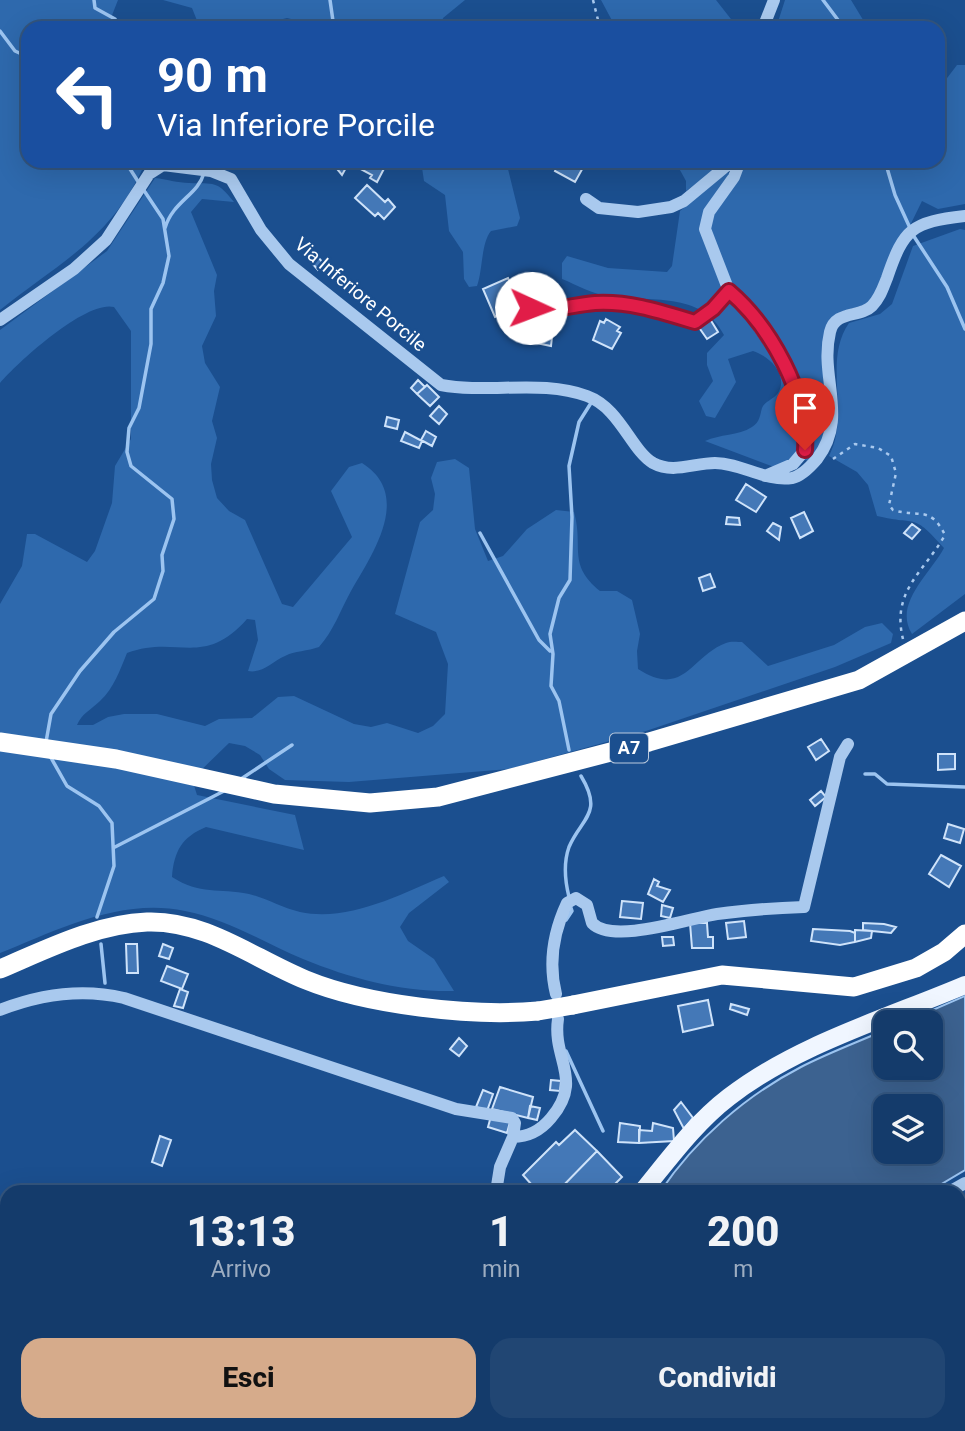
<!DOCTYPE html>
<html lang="it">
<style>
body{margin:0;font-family:Roboto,sans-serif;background:#214673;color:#f1f3f6;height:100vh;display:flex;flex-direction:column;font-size:26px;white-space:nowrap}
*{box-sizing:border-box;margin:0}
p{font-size:23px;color:#9dadc1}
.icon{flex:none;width:38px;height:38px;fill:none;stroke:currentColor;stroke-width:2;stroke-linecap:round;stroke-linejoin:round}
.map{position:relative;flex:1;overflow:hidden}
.details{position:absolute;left:0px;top:1185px;width:966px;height:247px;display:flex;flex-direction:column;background:#143b6b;border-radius:21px 21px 0 0;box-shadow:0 7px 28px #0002,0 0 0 2px #33557e}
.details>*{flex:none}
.hud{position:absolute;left:21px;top:21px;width:924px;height:147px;border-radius:21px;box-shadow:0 7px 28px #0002,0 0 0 2px #33557e;background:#1a4fa0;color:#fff;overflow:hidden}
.fabs{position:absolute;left:873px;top:1010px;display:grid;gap:14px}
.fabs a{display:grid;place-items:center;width:70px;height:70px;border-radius:14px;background:#143b6b;box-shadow:0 7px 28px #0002,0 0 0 2px #33557e;font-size:35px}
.pin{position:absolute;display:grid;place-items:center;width:60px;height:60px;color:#fff;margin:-72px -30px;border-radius:50% 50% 50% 0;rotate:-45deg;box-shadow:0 0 7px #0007}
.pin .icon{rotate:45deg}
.me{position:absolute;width:77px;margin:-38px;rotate:92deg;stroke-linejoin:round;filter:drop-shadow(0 0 5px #0008)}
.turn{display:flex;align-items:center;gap:24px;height:147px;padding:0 21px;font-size:32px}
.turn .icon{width:91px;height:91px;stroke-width:2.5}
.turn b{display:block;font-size:49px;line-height:60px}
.eta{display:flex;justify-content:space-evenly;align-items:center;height:119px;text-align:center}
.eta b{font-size:42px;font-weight:800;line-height:49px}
.button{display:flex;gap:14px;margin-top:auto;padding:14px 21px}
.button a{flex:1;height:80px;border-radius:21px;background:#d6ab8b;color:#111;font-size:28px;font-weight:800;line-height:80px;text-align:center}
.button a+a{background:#214673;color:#f1f3f6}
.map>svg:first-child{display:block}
.green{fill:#2e69ad}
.water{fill:#3c6290;stroke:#9cc4f0;stroke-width:2;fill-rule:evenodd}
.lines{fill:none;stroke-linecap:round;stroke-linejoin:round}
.stream{stroke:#9cc4f0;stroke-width:3.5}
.building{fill:#4478b7;stroke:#cfe3fa;stroke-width:2}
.path{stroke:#a9c9ee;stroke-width:2.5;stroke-dasharray:3.5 5;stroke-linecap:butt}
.minor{stroke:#a9c9ee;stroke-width:12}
.major{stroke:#f0f6ff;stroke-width:18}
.highway{stroke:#fff;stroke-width:19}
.highway-bridge{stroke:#fff;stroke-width:19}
.route-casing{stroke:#92132f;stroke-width:18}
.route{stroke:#e11d48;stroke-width:12}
.labels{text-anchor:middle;stroke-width:5;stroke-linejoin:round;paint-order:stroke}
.shield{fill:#1b4f8f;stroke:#bbcadd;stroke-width:2}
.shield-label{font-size:18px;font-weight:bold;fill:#fff}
.street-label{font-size:19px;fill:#fff;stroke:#1b4f8f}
</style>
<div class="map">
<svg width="965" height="1431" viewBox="0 0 965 1431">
<rect width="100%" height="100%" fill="#1b4f8f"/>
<path class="green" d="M0 0H118L107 28H28V161H146C113 238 61 261 0 310Z
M163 0H465L443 18 441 28H302L295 20 287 18 246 28H200L192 8Z
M601 0H716L738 28H616Z
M785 0H851L868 28H776Z
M501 20H510L524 28H464Z
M957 65H965V204L938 209 922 201 877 293 867 304 840 312 822 354 827 431 811 462 797 457 774 467 705 441C720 434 738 436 752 427 760 422 760 415 762 408 765 401 774 399 778 393 789 375 769 356 753 351L728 359 736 382 715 418 706 416 699 401 713 381 707 365V353L724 335C701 290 650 303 607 296 592 294 577 285 562 279V263L567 256 608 268 667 272 672 266 680 211 723 174 743 169 748 161H938V90Z
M421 161H510L507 165 520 218 517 226 491 231C481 243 483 269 477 286L469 287 464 279 463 252 449 231 445 195 424 181Z
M675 161H728L686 191V181Z
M155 178C166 179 178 183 189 183 214 184 217 180 234 202L202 199 191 212 217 275 214 291 216 316 202 346 205 363 220 387 212 421 217 438 211 464 212 480 217 498 229 511 245 520 282 604 293 607 352 537 331 491 349 467 362 463C413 495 373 553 351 591 340 611 334 630 319 647 308 651 294 651 285 656 273 661 262 674 248 671L258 640 255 620 247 619C203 669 177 634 127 653 120 670 114 688 100 701 91 710 82 713 77 725H93L108 717 124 714H157L205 726 219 719 252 718 278 697 294 696 354 724 371 727 387 723 418 733 433 726 445 714 448 664 436 632 395 614 420 522 433 510 435 494 431 478 437 462 455 459 469 468 475 529 488 561 503 556 527 529 556 510 574 512C584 548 567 564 600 591H617L632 600 640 634 637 651 638 669C684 699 691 656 726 643 730 641 738 642 742 642L768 666 834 645 865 627 882 623 893 634 891 643 835 667 646 731 509 769 349 782 285 780 269 769 260 755 245 746 229 743 192 779 197 795 295 815 304 850 206 827C182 837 174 851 172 877 200 895 219 888 249 894 266 898 282 908 300 912 349 922 399 895 444 876L449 882 409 913 400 927 408 941 434 959 454 991C401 992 352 979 303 959 265 943 227 919 185 911 121 897 57 930 0 953V604L22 566 27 534H35L87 562 95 551 112 503 115 466 131 439V331L114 307C86 300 18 362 0 383V330L107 251Z
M960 229 965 230V594L912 634C893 604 930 574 944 548 912 512 919 526 877 516L868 485 857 472 829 456C851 413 822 362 849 323L880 314 892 304 913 246Z
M959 1372 965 1373V1431H833L829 1426 959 1424Z"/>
<path class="water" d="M965 996V1170L928 1192H660C695 1140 745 1096 801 1067 828 1053 858 1042 885 1030L886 1068H931V1022H905ZM886 1106H931V1152H886Z
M249 1424H519V1425L506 1431H235Z"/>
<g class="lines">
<path class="stream" d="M94 0 95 8 115 19 111 28
M330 0 334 28
M823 0 844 28
M0 31 15 51 28 57
M125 161 139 183
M885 161 895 195 910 228
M165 228C173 201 198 195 204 173
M913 235 947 287 965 329
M480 533 539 640 550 651
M46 742 51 714 80 671 114 632 154 599 163 571 162 555 174 519 172 499 131 466 127 452 129 428 139 408 151 344V309L163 283 169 256 163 219 143 189
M569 750 559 701 551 686 553 654 550 634 559 598 570 580 572 517 569 466 579 422 591 403
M50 756 67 786 99 806 112 823 114 866 97 917
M865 774H875L887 784 965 787
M241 779 292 745
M115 847 224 791
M569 897C565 881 563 864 569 847 581 818 604 814 581 776
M566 920 572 911 570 905
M101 944 105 983
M566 1051 603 1131"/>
</g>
<path class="building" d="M338 161 347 166 342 175 333 164Z
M357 161H388L377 182 370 178 372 175 355 166Z
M560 161H578L585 164 575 182 555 171Z
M367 185 385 202 388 199 395 207 384 219 378 213 375 216 355 198Z
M317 256 325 265 318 270 311 262Z
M508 278 516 296 504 300 509 311 495 317 483 289Z
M530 293 543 295 541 304 529 303Z
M606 319 620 327 617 331 621 333 612 349 593 340 600 321 604 323Z
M710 319 718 332 707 339 698 326Z
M539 333 552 337 551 346 536 343Z
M418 380 425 387 417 394 411 388Z
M427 385 439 397 430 406 417 394Z
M439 406 447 414 439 424 430 416Z
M387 417 399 420 397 429 385 426Z
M426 431 436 437 432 446 421 440Z
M405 432 422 441 419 448 401 441Z
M746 484 766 497 756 512 736 500Z
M804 512 813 531 800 538 791 518Z
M727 517 739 518 740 525 726 524Z
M773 523 781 527 779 540 767 531Z
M912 524 920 530 912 539 904 533Z
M710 574 715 587 703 591 699 578Z
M821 739 829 751 816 760 808 747Z
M938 754H955V769L938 770Z
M821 791 826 797 815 806 810 800Z
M948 824 964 829 960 843 944 838Z
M941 855 961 866 949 887 929 874Z
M654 879 659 882 657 886 670 890 663 902 648 894Z
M622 901 643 903 641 919 620 917Z
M662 905 673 908 670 918 661 916Z
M744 921 746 937 728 939 726 923Z
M690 923H707L708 937H713V948H692Z
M863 923 884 924 896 927 891 933 863 930Z
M813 929 850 931 855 933V942L840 945 811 941Z
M855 930 872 931 871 938 855 942Z
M662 937H673L674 945 663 946Z
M126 944H137L138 973H127Z
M163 944 173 948 169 959 159 956Z
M167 966 188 974 182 989 161 981Z
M180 989 188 992 183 1008 174 1006Z
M708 1000 713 1025 683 1032 678 1006Z
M731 1004 749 1009 747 1015 730 1009Z
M459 1038 467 1046 459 1056 450 1049Z
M551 1080 561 1081 560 1091 550 1090Z
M500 1087 533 1097 528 1118 492 1109Z
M483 1090 493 1094 487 1111 476 1107Z
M681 1102 693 1118 684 1129 674 1110Z
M530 1106 540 1108 537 1120 528 1118Z
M491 1116 510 1122 507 1133 488 1127Z
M620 1123 640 1126 639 1143 618 1142Z
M653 1123 673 1128 674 1141 639 1143V1130L652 1131Z
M575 1130 597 1151 557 1192H525L532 1185 523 1175 556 1142 559 1145Z
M160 1136 171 1140 162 1166 152 1162Z
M597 1151 622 1177 607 1192H557Z
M965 1228V1254L959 1247V1233Z
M965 1261V1281L959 1284V1265Z
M0 1299H7V1312L0 1313Z
M959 1319H965V1350L959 1349Z
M663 1424H697L690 1431H670Z
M769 1424H796L788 1431H774Z"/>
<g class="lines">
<path class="path" d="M593 0 600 28
M833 459 855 444 878 448 891 456 896 473 889 505 893 510C919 518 930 505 945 535 924 572 891 591 903 639"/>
<path class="minor" d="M763 28 774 0
M740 161 734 177 709 212 705 229 729 291 742 302 791 374 806 433 805 450 793 464 765 476
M586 199 599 208 638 212 671 207 684 201 731 162 740 161
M531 308C556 312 570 305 595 303 630 301 662 312 695 322L713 309 729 291
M0 320 74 269 106 240 149 174 163 165 211 171 231 179 261 230 289 264 441 385C488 394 542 379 587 396 620 408 631 450 653 463 673 474 694 463 715 463 742 463 765 482 792 478 802 476 811 466 817 459 849 417 819 378 830 332 835 310 860 318 872 306 880 298 883 288 887 278 904 228 912 222 965 216
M556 994C548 962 553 933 567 903L576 898 587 905 592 923C613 945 690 918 717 914 746 910 775 908 804 907L840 757 848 744
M0 1010C41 994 81 988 124 998L456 1109 512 1118 515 1123 513 1137
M496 1192 500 1167 513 1137C529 1137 541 1130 551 1118 584 1079 552 1060 558 1019
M949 1192 965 1183
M959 1308H965
M735 1424 742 1431
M559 1431 566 1424"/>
<path class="major" d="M642 1192C669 1159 695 1123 729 1097 796 1045 887 1018 965 985
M0 1340H7"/>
<path class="highway" d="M0 742 116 759 274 794 370 803 438 797 649 742 859 680 965 621
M0 969C47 949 96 924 147 922 206 920 254 959 306 980 367 1005 472 1017 538 1011
M573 1005 722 975 854 987 916 968 944 952 965 934"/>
<path class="highway-bridge" d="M538 1011 573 1005"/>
</g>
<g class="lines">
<g class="route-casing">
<path id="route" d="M531 308C556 312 570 305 595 303 630 301 662 312 695 322L713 309 729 291C770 326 809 395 805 450"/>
</g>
<use href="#route" class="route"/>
</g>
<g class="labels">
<rect class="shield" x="610" y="733.5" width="38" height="29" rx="5"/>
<g class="shield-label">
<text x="629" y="754">A7</text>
</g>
<g class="street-label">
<text transform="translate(361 294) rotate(40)" y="7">Via Inferiore Porcile</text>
</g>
</g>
</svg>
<div class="fabs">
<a><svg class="icon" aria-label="search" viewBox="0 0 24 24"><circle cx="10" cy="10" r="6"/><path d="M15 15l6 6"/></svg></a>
<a><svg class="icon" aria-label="layers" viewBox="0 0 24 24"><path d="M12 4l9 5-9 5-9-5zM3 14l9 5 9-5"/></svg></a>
</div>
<div class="pin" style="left:805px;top:450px;background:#d93025"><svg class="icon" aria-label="arrive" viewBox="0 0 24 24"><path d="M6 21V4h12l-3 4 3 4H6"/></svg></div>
<svg class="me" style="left:531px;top:308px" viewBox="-20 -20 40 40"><circle r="19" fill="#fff"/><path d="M0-13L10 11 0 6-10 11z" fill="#e11d48"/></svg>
<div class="hud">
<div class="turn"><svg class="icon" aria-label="left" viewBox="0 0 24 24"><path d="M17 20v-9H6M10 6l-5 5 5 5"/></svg><div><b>90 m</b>Via Inferiore Porcile</div></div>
</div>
<section class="details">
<div class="eta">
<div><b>13:13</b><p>Arrivo</p></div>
<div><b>1</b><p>min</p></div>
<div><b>200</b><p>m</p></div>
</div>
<div class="button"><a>Esci</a><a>Condividi</a></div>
</section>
</div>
